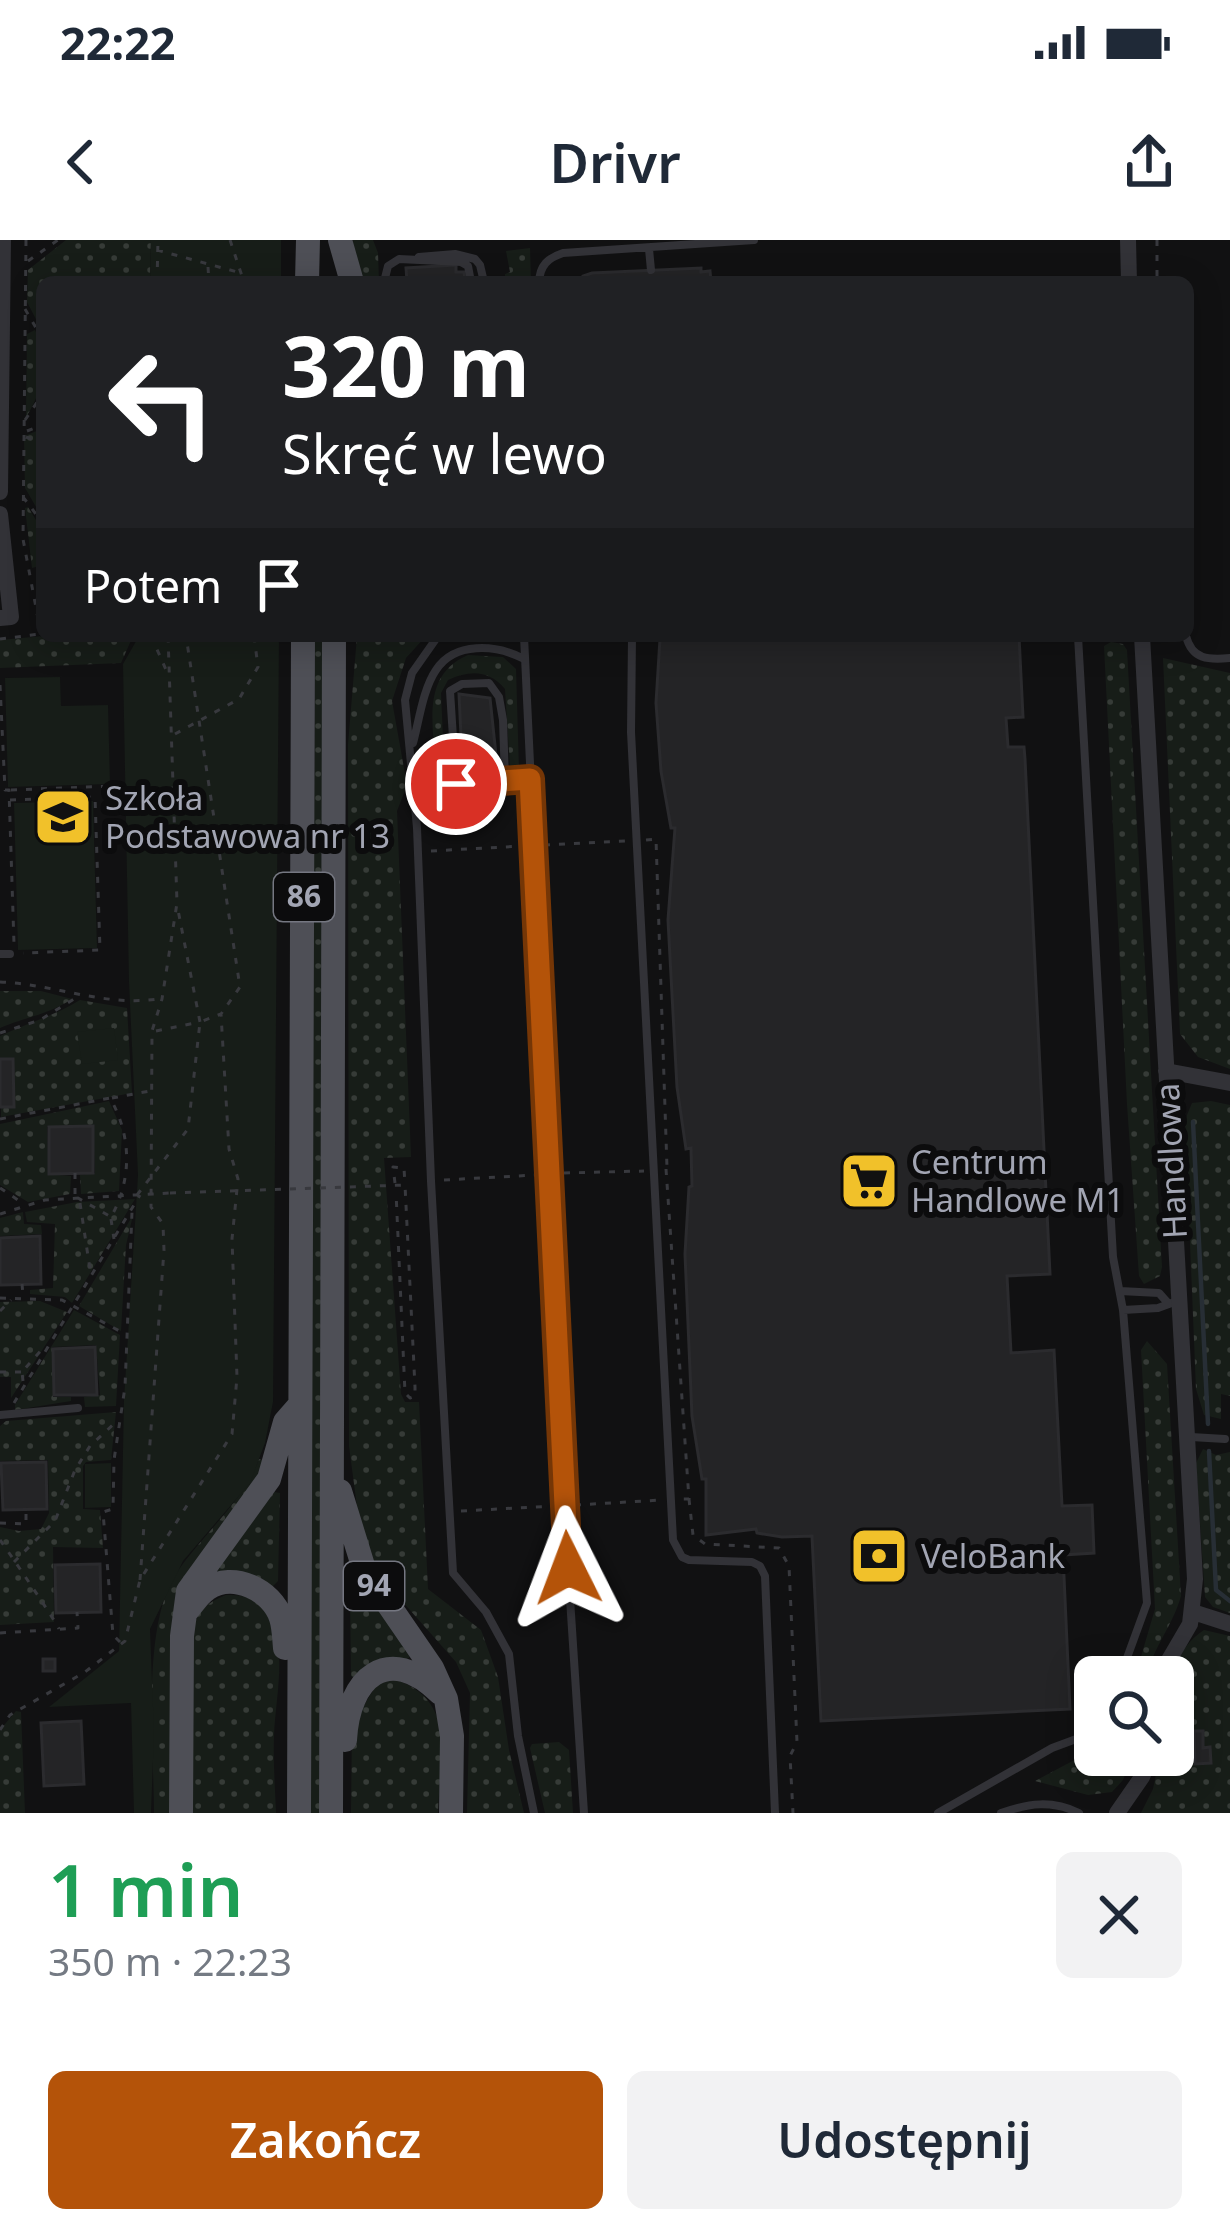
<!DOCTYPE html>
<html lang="pl">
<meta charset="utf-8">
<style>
body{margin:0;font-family:"Noto Sans",sans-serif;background:#f2f2f3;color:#1f2937;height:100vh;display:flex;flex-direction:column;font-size:45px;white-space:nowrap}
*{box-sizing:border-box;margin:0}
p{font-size:39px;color:#747a83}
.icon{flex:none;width:66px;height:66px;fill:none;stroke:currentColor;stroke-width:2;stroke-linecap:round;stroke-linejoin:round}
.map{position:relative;height:1573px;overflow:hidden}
.panel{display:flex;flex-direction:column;background:#fff;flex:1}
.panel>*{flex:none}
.hud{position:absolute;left:36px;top:36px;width:1158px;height:366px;border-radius:18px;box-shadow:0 6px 30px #0003;background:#202124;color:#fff;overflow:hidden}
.tools{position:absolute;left:1074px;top:1416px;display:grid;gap:24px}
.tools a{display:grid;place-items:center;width:120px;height:120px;border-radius:18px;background:#fff;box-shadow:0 6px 30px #0003;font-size:60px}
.pin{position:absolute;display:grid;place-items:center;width:102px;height:102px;color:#fff;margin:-51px;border:6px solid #fff;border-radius:50%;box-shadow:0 3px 12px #0007}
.me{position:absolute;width:132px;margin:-66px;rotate:357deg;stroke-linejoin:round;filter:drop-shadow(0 0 9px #0008)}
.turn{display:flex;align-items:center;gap:42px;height:252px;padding:0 48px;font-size:54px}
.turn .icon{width:156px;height:156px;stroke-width:2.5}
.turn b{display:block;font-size:84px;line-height:102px}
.then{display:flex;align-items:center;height:114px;padding:0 48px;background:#0003;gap:24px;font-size:45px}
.round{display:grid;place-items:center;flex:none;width:126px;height:126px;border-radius:18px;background:#f2f2f3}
.headline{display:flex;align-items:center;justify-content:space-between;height:204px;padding:0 48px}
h1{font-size:72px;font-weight:600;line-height:90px;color:#1e9e55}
.action{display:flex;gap:24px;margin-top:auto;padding:24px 48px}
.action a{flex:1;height:138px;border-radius:18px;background:#b45309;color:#fff;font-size:48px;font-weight:600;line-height:138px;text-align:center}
.action a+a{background:#f2f2f3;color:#1f2937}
.status{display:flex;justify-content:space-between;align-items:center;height:84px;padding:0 60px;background:#fff;direction:ltr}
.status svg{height:33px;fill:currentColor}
header{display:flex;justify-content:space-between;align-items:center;height:156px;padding:0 48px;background:#fff;font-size:54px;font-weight:600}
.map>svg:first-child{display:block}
.grass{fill:url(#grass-dots)}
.park{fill:#171d18}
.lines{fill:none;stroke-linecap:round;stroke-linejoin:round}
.stream{stroke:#272e35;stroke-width:4.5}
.building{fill:#242426;stroke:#2b2b2e;stroke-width:3}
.path{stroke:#38393e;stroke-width:3;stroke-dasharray:6 9;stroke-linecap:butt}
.service{stroke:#323237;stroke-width:8}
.minor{stroke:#323237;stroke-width:16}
.primary{stroke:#4e4f56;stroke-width:24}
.path-bridge{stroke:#38393e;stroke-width:3;stroke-dasharray:6 9;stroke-linecap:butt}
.route-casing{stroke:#753606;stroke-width:30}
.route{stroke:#b45309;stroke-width:21}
.labels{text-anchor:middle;stroke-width:12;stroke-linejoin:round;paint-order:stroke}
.shield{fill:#0c0c0d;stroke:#757781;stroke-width:3}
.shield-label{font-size:30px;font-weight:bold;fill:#a2a5b3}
.poi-label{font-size:33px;fill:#a2a5b3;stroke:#0c0c0d;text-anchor:start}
.street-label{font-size:33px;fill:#a2a5b3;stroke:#0c0c0d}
</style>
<div class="status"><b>22:22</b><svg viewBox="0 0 49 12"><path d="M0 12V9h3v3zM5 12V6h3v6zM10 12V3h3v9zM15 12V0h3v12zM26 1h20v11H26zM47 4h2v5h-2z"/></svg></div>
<header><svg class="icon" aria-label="back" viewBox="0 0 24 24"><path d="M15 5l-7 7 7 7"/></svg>Drivr<svg class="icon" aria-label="share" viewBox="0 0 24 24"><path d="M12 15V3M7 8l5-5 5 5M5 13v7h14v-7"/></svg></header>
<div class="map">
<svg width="1230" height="1573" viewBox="0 0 1230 1573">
<defs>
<pattern id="grass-dots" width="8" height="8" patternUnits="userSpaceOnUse" patternTransform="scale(3)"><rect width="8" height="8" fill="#171d18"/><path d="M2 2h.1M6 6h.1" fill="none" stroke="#363b37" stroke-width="1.8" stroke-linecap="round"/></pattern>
</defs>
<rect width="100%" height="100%" fill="#111112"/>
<path class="grass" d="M66 0H151L150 42H42V79L37 81 27 62 28 30Z
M353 0H373L378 13 379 42H357Z
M530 8 531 42H505V34L510 32 506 11Z
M35 90C50 119 43 151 26 177L27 94Z
M42 189V277L25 248 24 196Z
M28 267 42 290V325L32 328 25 268Z
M44 396H133L121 423 0 428V400Z
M315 396H324L319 1573H309Z
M357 396H426L406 418 392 461 407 545 397 571 411 917 384 918 401 1154 405 1162H419L428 1349 481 1390 498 1437 509 1510 524 1573H467L470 1453 456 1422 378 1334 358 1274 349 1206 348 505Z
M1111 402 1123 404 1127 410 1162 1027 1160 1036 1144 1044 1139 1036 1127 864 1104 406Z
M468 415 503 417 516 429 519 531 510 527 505 449C489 430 470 430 448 440L441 453 444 523H435C433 481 422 435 468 415Z
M1163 418 1230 433V829L1198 817 1180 794Z
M0 751H41L72 759C45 776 28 776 0 788Z
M80 760 127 768 132 853 1 877V868L15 867 14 819 0 818V796C28 783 54 776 80 760Z
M109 861 122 890 119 951 81 954 80 935 95 933 93 886 47 887 49 934 71 936 70 954 28 962 0 945V884Z
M1211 861 1230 865V1156L1221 1154V1179L1204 1175 1196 1149 1185 880 1192 863Z
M135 959 72 1063 65 1057 30 1054V1050L53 1048 55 984 27 982 25 972 77 962Z
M23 972 24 984 41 985 42 994 0 996V978Z
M133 975 126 1005 121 1091 79 1066Z
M40 1061 67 1072 11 1158V1137H0V1062Z
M74 1070 120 1095 116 1166 85 1167 84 1157 100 1155 96 1105 52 1107 53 1157H71V1161L15 1170V1165Z
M1147 1101 1167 1124 1181 1356C1173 1385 1153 1408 1146 1437H1135L1155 1369 1141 1110Z
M116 1172 111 1220 86 1222 83 1226V1269L100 1270 103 1308 53 1307 54 1382 0 1385V1287L19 1291 41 1289 49 1273 48 1220 0 1221V1186L6 1181Z
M1203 1209 1216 1215 1230 1212V1373L1213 1367 1205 1357 1196 1223Z
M259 1219 263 1220 255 1247 180 1352 170 1397 171 1573H154C154 1508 141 1385 177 1332 204 1293 242 1263 259 1219Z
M274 1252 280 1253 278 1341 273 1346 265 1345 214 1336 210 1326Z
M361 1345 410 1412 409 1418 392 1421 354 1438 351 1436 350 1351 354 1346Z
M226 1355C243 1355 257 1357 267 1373 289 1405 275 1459 274 1496 273 1521 275 1547 276 1573H190V1398C195 1375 203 1364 226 1355Z
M1204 1390 1230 1396V1573H1141L1153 1549 1160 1515H1173C1173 1470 1161 1418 1204 1390Z
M394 1439C459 1461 439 1517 438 1573H351L352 1485 377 1444Z
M16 1471 21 1472 25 1573H0V1490Z
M559 1502 569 1510 573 1573H545L530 1508 532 1504Z
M1095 1509V1515H1133L1123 1540 1112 1552 1088 1555 1035 1541Z"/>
<path class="park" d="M151 0H281V42H150Z
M139 396H279L273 1162 265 1203 250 1243 183 1321 150 1389 154 1493 151 1573H134L131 1463 49 1467 119 1411 124 1160 138 935 129 742 123 424Z
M60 437 61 466 108 465 110 544 8 547 5 438Z
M93 561 97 708 18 710 14 563Z
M114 788 118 820 82 824 77 792Z
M111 1223V1267L85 1268V1224Z"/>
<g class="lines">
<path class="stream" d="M1193 882 1208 1184
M1209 1211 1216 1350 1230 1361"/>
</g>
<path class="building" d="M456 25V32H464L465 42H407L406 28Z
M701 28V32L710 31 711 42H583V36L592 33Z
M665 396H1019L1023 477 1006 478 1008 507H1024L1025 519 1050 1034 1007 1036 1011 1113 1054 1110 1062 1266 1092 1265 1094 1313 1063 1315 1070 1469 821 1481 812 1296 782 1297 757 1293 756 1289 706 1295V1239H702L692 1176 685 1014 689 947 692 946 691 908 686 909 677 847 668 680 675 588H671L661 531 656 463 660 399Z
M459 454 490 458 496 515 462 517Z
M0 819H13L14 867H0Z
M93 886V933L49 934V887Z
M40 996 41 1044 0 1045V998Z
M95 1107 97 1155H54L53 1109Z
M46 1222 47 1269 3 1270 1 1223Z
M100 1324 101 1372 56 1373 55 1325Z
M43 1419H55V1431H43Z
M81 1481 84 1544 44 1546 41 1483Z
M1194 1491H1203V1508L1210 1507 1211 1523 1195 1524Z"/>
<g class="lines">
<path class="path" d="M26 0 23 299 41 394
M230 0 244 42
M1157 0V42
M157 10 241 33
M28 21 58 0
M208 27 209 42
M157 42 158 0
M25 69 42 98
M25 180 42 155
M27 191 42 185
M26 197 42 203
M23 257 42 282
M151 396 167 432
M0 399 40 394
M0 445 5 550H9L14 704
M175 494 239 459 258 427 254 396
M11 550 114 546
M10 560 95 557 100 710 23 713
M646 600 656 599 667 928
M544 605 625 601
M431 611 523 606
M0 742C53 744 105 767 158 759
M156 791 200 782 178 670
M0 793 40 780 79 756
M112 858 150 851
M0 879 110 858C132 896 132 940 111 977L78 958
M666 929 689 1259H683
M75 933V957
M564 933 644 931
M444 940 536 935
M395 943 393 927 404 928 405 945
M0 948 24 964
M137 955 188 889 200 782 221 774 240 747 186 396
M80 963 91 1036
M0 974 45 960 170 953
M111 979 114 999
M22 1044 23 1055
M0 1058 62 1060 125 1094
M0 1071 11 1060
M0 1132H22
M23 1141 22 1132 45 1106
M14 1163 140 955
M689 1259 693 1295 705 1304 779 1308 789 1326 797 1502 790 1516 793 1573
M575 1265 661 1260
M461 1271 554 1266
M0 1283 26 1284V1269
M0 1300C8 1311 57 1383 59 1389
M14 1322 55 1281 75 1230 90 1206 116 1182
M140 1340 164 1010 163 984 151 967 152 791 162 759 177 663 168 396
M0 1393 78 1388 77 1372
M120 1402 113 1395 103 1272 113 1269 114 1220 125 1147 132 972
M0 1490 10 1475 85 1432 125 1401 140 1340 232 1194 237 1137 232 999 238 939 229 909 221 774"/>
<path class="service" d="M649 9 651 30
M419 17 455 14 475 19 480 25 484 42
M573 41V42
M384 42 388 26 399 19 461 22 468 26 471 42
M539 42C540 25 548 18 563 13L754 0
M1188 243V352
M438 396 412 433 405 460 417 588 431 941 453 1333 486 1372 509 1414 518 1496 534 1573
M524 396 568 1328 584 1573
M632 396 631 492 673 1300 682 1317 689 1320 752 1322 760 1326 765 1336 775 1573
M1078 396 1113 1017 1123 1070 1147 1363 1120 1437
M1186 396C1192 420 1209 420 1230 418
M413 503C419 481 423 449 436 430 455 401 496 405 522 418
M456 544 450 451 462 444 489 443 499 457 503 480 505 540
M414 547 530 540
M0 714H10
M1120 1051 1159 1053 1167 1062
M1123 1070 1158 1068 1177 1061
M0 1175 78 1168
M1191 1197 1225 1199
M938 1573 1052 1508 1095 1492
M1001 1573C1029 1563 1052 1560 1079 1573"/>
<path class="minor" d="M1128 0 1129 42
M0 252 3 0
M0 274 11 377 0 378
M1142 396 1195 1339 1190 1384 1159 1437
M1166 831 1230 843
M1193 1372 1230 1384
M1117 1573 1142 1537 1151 1515"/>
<path class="primary" d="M340 0 352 42
M307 42 308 0
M340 1251 364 1329 432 1428 446 1459 452 1496 451 1573
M187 1371C193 1364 199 1354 207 1349 233 1331 272 1350 281 1378 284 1387 284 1398 285 1408
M345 1500C348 1438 388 1402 440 1453
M181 1573 182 1396 188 1351 269 1239 285 1182 299 1166
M299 1573 303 396
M331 1573 334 396"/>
<path class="path-bridge" d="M170 953 405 945 415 1147V1156L410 1158 405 1153 396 952"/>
</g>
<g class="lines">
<g class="route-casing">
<path id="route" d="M456 544 530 539 568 1328"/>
</g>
<use href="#route" class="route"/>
</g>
<defs>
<g id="school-square" transform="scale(3)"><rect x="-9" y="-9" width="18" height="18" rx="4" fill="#f1c12a" stroke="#0c0c0d"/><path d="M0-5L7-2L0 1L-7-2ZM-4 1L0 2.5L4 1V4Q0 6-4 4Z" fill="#111"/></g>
<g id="supermarket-square" transform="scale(3)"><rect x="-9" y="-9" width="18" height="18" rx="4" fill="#f1c12a" stroke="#0c0c0d"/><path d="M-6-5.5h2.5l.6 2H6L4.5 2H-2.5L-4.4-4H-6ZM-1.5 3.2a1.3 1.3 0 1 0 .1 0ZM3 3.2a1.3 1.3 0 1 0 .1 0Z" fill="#111"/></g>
<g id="bank-square" transform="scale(3)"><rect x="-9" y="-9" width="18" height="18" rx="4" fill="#f1c12a" stroke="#0c0c0d"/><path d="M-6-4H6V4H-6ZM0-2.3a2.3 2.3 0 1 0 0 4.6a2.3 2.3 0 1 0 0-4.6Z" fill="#111"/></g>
</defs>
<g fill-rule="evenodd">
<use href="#school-square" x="63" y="577"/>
<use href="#supermarket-square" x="869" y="941"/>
<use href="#bank-square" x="879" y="1316"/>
</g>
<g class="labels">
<g class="shield">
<rect x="274" y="633" width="60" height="48" rx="9"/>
<rect x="344" y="1322" width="60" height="48" rx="9"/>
</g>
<g class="shield-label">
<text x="304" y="667">86</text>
<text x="374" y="1356">94</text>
</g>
<g class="poi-label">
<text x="105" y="570">Szkoła<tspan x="105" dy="38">Podstawowa nr 13</tspan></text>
<text x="911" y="934">Centrum<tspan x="911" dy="38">Handlowe M1</tspan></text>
<text x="921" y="1328">VeloBank</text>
</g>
<g class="street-label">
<text transform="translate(1171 921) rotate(-93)" y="12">Handlowa</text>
</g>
</g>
</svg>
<div class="tools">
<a><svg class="icon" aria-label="search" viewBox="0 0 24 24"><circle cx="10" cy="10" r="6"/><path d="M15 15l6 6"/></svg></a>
</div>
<div class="pin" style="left:456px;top:544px;background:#d93025"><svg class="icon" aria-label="arrive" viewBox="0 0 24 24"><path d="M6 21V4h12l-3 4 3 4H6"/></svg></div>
<svg class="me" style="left:568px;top:1328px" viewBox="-20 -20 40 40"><path d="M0-17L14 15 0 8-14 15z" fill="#b45309" stroke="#fff" stroke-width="4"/></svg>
<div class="hud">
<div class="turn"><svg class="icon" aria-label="left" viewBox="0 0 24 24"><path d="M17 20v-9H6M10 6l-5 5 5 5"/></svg><div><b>320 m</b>Skręć w lewo</div></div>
<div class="then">Potem<svg class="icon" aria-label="arrive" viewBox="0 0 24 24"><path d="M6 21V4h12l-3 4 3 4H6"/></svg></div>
</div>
</div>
<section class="panel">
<div class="headline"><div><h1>1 min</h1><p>350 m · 22:23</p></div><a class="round"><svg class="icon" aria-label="close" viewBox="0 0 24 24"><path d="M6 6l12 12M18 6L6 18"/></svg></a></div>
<div class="action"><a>Zakończ</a><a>Udostępnij</a></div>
</section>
